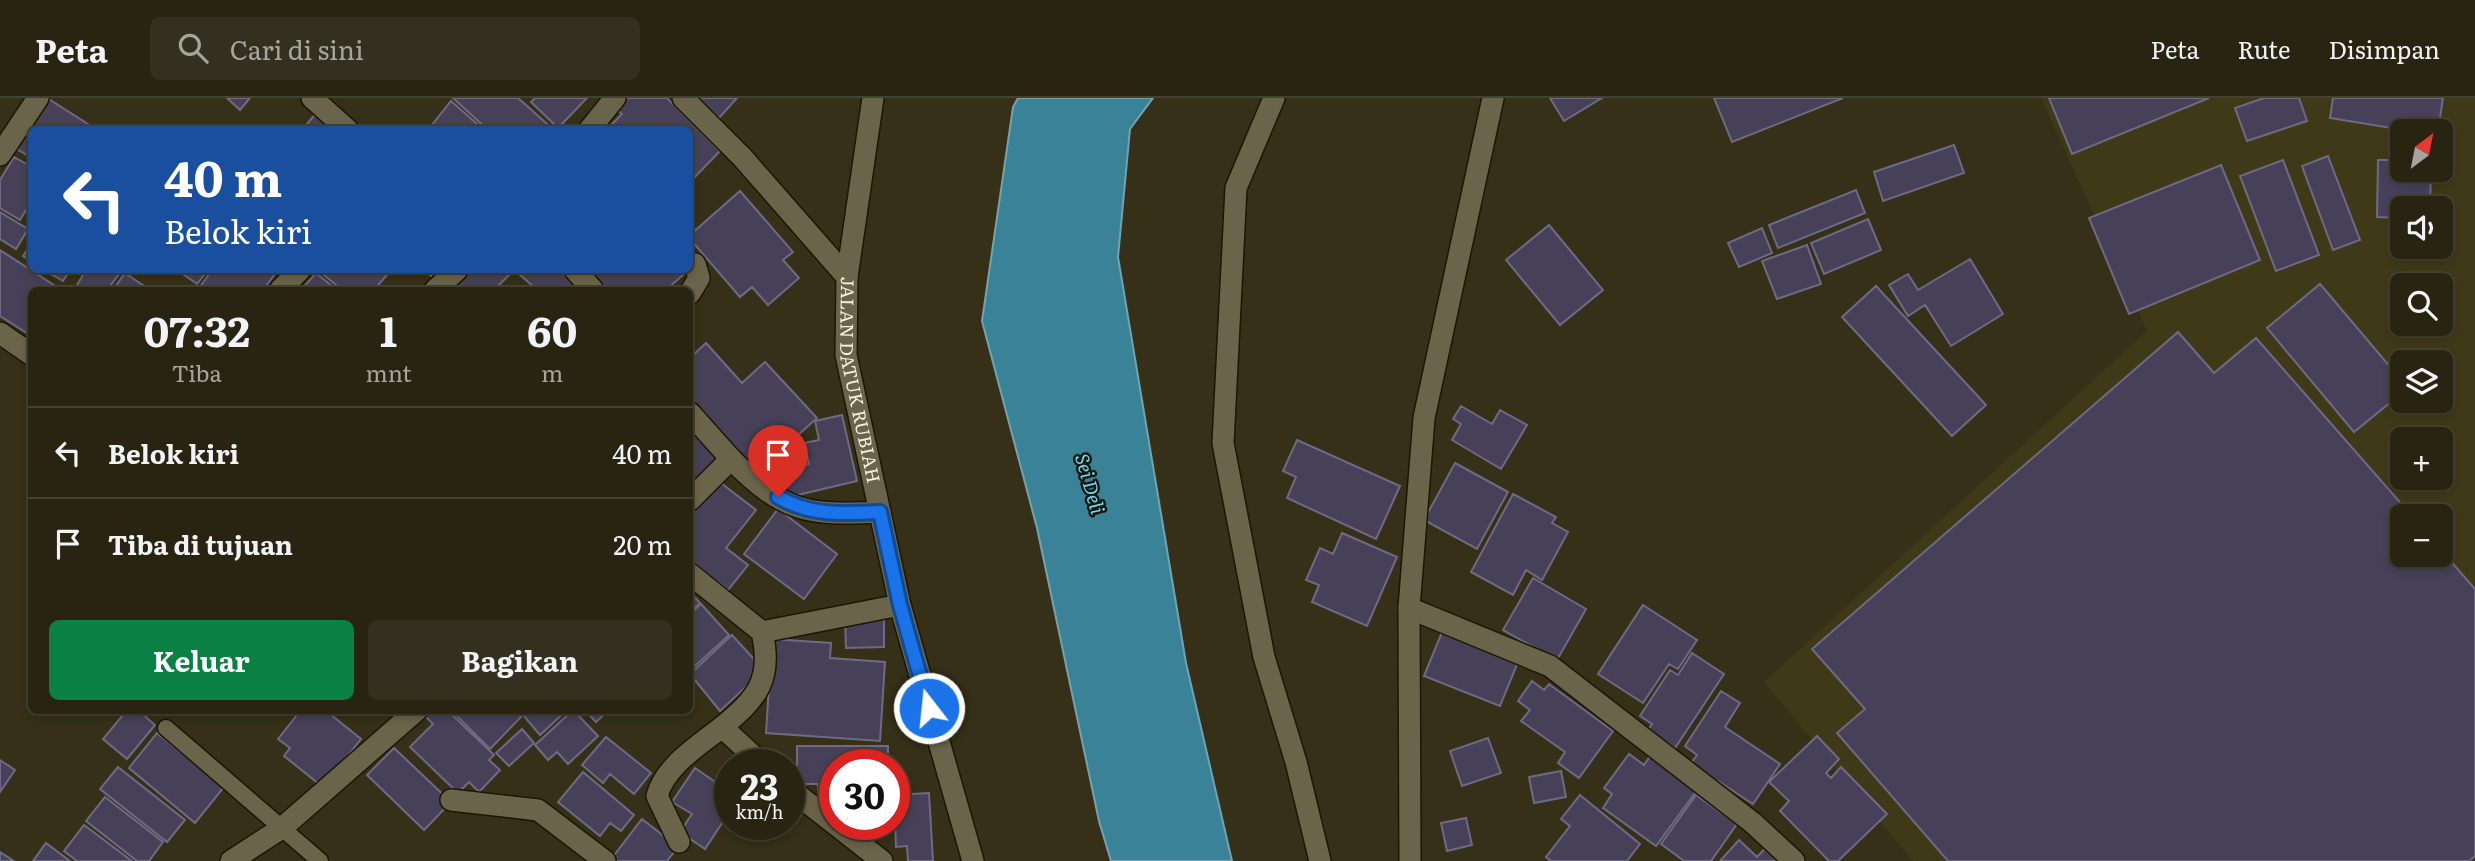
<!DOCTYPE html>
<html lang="id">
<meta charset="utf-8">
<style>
body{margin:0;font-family:Literata,serif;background:#34301f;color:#f1f3f6;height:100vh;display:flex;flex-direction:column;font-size:26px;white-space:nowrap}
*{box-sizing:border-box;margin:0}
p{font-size:23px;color:#a5a49f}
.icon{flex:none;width:38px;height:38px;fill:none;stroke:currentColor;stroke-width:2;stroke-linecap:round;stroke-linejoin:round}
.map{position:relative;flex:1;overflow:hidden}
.side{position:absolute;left:28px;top:189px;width:665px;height:427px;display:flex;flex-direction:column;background:#282411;border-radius:10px;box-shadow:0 4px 10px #0003,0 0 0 2px #444131}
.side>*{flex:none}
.hud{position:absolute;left:28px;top:28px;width:665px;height:147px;border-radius:10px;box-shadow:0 4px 10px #0003,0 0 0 2px #444131;background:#1a4fa0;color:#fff;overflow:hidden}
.needle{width:46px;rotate:32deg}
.tools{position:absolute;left:2390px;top:21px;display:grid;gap:14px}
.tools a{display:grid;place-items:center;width:63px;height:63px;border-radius:10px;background:#282411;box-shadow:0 4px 10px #0003,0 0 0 2px #444131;font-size:35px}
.speed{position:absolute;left:714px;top:651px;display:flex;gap:14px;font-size:35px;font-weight:700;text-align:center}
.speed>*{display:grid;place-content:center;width:91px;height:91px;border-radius:50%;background:#282411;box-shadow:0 4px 10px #0003,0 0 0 2px #444131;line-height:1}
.speed small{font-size:18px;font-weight:400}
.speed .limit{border:10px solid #d22;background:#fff;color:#111}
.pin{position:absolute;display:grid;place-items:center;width:60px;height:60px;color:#fff;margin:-72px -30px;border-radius:50% 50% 50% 0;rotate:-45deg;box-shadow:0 0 7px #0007}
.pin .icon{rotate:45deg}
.me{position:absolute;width:77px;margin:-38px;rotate:344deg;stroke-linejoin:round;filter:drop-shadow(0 0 5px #0008)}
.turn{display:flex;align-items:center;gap:24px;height:147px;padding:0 21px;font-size:32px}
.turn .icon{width:91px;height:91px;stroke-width:2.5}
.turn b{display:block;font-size:49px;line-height:60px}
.eta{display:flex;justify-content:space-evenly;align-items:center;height:119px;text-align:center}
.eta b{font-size:42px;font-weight:700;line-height:49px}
.action{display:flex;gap:14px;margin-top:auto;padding:14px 21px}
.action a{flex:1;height:80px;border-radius:10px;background:#0b8043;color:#fff;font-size:28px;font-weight:700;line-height:80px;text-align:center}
.action a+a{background:#34301f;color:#f1f3f6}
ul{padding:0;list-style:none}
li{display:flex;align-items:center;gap:21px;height:91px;padding:0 21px;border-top:2px solid #444131}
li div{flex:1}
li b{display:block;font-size:26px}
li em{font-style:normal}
header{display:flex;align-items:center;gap:42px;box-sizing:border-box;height:98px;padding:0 35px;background:#282411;border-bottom:2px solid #444131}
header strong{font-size:33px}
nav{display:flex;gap:38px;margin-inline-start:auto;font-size:24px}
.search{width:490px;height:63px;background:#34301f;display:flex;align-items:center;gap:18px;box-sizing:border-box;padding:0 24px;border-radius:10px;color:#a5a49f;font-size:26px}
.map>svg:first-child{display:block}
.built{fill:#403918;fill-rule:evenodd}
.water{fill:#3a8298;stroke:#72a3ae;stroke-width:2}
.building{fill:#464158;stroke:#6f6a84;stroke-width:2}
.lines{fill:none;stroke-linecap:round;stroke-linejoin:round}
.lane-casing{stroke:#1d1701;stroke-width:19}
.street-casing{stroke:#1d1701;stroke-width:24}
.lane{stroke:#6a644a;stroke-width:16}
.street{stroke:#6a644a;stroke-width:21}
.route-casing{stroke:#114b97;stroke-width:18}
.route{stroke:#1a73e8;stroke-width:12}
.labels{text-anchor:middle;stroke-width:5;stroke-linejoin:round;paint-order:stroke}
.street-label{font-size:18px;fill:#f4f1e2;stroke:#1a180d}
.water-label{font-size:19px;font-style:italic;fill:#6fdbfc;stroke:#1a180d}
</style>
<header>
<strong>Peta</strong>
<div class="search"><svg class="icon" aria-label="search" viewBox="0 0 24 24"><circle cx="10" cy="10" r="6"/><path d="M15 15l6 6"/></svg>Cari di sini</div>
<nav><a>Peta</a><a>Rute</a><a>Disimpan</a></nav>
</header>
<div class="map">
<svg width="2475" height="763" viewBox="0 0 2475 763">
<rect width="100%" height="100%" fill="#353017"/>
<path class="built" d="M2041 0H2475V763H1913L1764 584 2147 233ZM2403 33H2441V72H2403ZM2403 110H2441V149H2403ZM2403 187H2441V226H2403ZM2403 264H2441V303H2403ZM2403 341H2441V380H2403ZM2403 418H2441V457H2403Z"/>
<path class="water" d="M1018 0H1153L1130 31 1118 159 1186 565 1232 763H1111L1099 723 1037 430 982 223 1013 9Z"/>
<path class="building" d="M47 0 88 26 85 32H37L28 26Z
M227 0H250L240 12Z
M453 0H518L554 32H488Z
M535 0H587L558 30 531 4Z
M621 0H667L720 53 690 84V32H606L622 16 613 8Z
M698 0H737L719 20Z
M1550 0H1602L1564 23Z
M1714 0H1843L1732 44Z
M2049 0H2209L2072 56Z
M2264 0H2299L2307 23 2247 43 2235 10Z
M2333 0H2443L2438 33H2410L2330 20Z
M451 3 484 32H428Z
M317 14 338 32H302Z
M26 29 32 33V60L13 49Z
M1954 47 1964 75 1883 103 1874 74Z
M2328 58 2360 142 2333 152 2302 68Z
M14 59 32 69V102L20 122 0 110V82Z
M2283 62 2319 157 2276 173 2240 78Z
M2378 62H2403V72H2431L2430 110H2403V120L2377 119Z
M2221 67 2260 162 2129 216 2089 120Z
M1856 92 1865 115 1778 150 1769 127Z
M740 93 793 154 783 162 799 180 768 207 752 189 740 199 690 141V137Z
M0 114 28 131 16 151 0 141Z
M1868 121 1881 152 1824 176 1811 145Z
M1549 127 1603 192 1560 227 1506 162Z
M1762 130 1772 155 1739 169 1728 145Z
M32 145V164L23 158Z
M1807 147 1821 186 1777 201 1762 163Z
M0 152 60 191 32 192 30 237 0 218Z
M1970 161 2003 216 1951 248 1925 207 1908 218 1889 187 1908 176 1918 192Z
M44 172H70L63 183Z
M86 172H122L107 192H74Z
M177 172H208L197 186Z
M212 172H269L275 176 263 192H205L200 189Z
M318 172H380L387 177 374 192H342Z
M424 172H452L440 185Z
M460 172H504L509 177 494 192H440Z
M522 172H562L584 192H537L518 175Z
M586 172H679L683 177 666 192H606Z
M125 175 150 192H113Z
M316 175 337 192H301Z
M2320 186 2403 284V294L2354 334 2267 230Z
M1876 188 1986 307 1952 338 1842 219Z
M2178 234 2214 275 2256 240 2412 418H2403V457H2441V452L2475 491V758L2469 763H1948L1837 635 1865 611 1812 551Z
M706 245 742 285 765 264 817 320 755 376 690 305V260Z
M1461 308 1492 326 1500 312 1527 327 1501 371 1452 342 1461 326 1453 321Z
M842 317 857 383 785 400 778 373 809 366 804 345 819 342 815 323Z
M690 327 720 358 690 388Z
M1297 342 1400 388 1376 441 1287 400 1296 379 1283 373Z
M1455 365 1508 394 1477 451 1424 422Z
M717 382 756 412 726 450 748 467 728 492 690 463V418Z
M1513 396 1556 419 1552 425 1568 434 1542 482 1526 472 1513 497 1471 474Z
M778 411 837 456 804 501 744 456Z
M1342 435 1397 459 1367 528 1312 504 1319 487 1306 482 1320 450 1333 456Z
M1533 480 1586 511 1557 562 1503 532Z
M690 494 700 505 690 514Z
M701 506 729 537 695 568 690 562V516Z
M1643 507 1697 542 1678 571 1669 566 1643 605 1598 576Z
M884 521V549L846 550 845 522Z
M1442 534 1518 564 1500 608 1424 578Z
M732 537 764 572 720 613 690 576Z
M772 541 831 545 830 560 885 564 880 643 766 635Z
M1692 555 1724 576 1675 650 1648 632 1652 626 1640 618 1670 572 1678 577Z
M1532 583 1544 592 1549 586 1613 633 1579 680 1558 665 1565 654 1521 623 1530 612 1518 603Z
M1721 593 1740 605 1725 629 1780 666 1753 706 1718 683 1713 690 1691 665 1697 657 1685 648Z
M127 612H138L155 627 127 661 103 641Z
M301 612H325L361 641 329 682 319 686 284 658 290 650 278 641Z
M429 612H447L494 657 489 662 500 672 479 694 469 684 458 695 410 649 433 626 424 617Z
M451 612H515L521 619 490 651Z
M528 612H567L540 637 523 617Z
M573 612 598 638 568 666 557 654 548 662 535 647Z
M585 612H609L596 624Z
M522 631 534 645 509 668 496 655Z
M157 635 224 689 195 725 129 670Z
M1817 638 1839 661 1826 675 1831 680 1841 669 1887 716 1838 763H1829L1780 713 1789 703 1769 684Z
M606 639 651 675 634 696 610 676 603 685 582 667Z
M1488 640 1501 675 1462 688 1450 653Z
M797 648H888V667H835V699H818V686H797Z
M394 650 451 704 424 732 367 677Z
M1653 654 1700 688 1656 748 1603 710 1612 696 1604 690 1629 656 1644 667Z
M0 662 15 672 0 694Z
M118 669 185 722 167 744 100 691Z
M695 670 730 694V713L705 751 680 734 692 716 672 704Z
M1561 673 1566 699 1534 705 1529 679Z
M583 674 634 717 621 733 610 725 600 738 558 704Z
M929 695 933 763H908L907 748 896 749 894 697Z
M1580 697 1640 746 1627 763H1551L1546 759 1570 728 1561 721Z
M1696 697 1737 726 1711 763H1684L1661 746Z
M105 699 163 744 149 763H137L86 723Z
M1466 720 1472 747 1447 753 1441 725Z
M642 721 678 749 667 763H616L612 760Z
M84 727 132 763H77L64 753Z
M1739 742 1757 759 1770 745 1790 763H1720Z
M46 745 70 763H33Z
M0 754 14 763H0Z"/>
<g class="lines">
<g class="lane-casing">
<path id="lane" d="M166 630 320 763"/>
</g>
<g class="street-casing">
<g id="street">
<path d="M312 0 348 32"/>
<path d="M683 0 742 59 847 179"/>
<path id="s1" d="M873 0 847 179 846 257 900 507 973 763"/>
<path d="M1274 0 1236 90 1223 345 1264 559 1296 664 1320 763"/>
<path d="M589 32 615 0"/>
<path d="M0 57 38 0"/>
<path d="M575 172 593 192"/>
<path d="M280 192 300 172"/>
<path d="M435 192 457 172"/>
<path d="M690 195 699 180 695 166"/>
<path d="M0 235 32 257"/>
<path d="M690 315 731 361"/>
<path d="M690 402 731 361C784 414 806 418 880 414"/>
<path d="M690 476 762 534C773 582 757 600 722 629"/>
<path d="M1409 510 1550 568 1753 725 1794 763"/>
<path d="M762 534 900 507"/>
<path d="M789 690 882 763"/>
<path d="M451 702 538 712 605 763"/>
<path d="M679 744 657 698C665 668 698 648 722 629L763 667"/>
<path d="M231 763 282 730 417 612"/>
<path d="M1410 763 1409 510 1424 320 1493 0"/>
</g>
</g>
<use href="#lane" class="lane"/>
<use href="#street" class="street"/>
</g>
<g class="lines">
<g class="route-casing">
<path id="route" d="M778 399C811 418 842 416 880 414L900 507 929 610"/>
</g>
<use href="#route" class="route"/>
</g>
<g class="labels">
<g class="street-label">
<text dy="6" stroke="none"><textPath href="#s1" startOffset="285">JALAN DATUK RUBIAH</textPath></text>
</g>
<g class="water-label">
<text transform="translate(1090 386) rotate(74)" y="7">Sei Deli</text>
</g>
</g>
</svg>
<div class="tools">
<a><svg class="needle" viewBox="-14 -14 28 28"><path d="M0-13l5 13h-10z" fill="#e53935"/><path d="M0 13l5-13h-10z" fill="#a5a49f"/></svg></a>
<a><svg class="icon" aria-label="sound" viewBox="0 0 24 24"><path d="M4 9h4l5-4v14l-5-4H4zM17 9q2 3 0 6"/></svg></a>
<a><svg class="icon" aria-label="search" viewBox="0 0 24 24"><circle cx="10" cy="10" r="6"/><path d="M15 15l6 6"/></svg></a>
<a><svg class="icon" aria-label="layers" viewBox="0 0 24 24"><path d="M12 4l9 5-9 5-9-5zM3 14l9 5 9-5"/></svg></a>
<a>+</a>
<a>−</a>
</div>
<div class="speed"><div>23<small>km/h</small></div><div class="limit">30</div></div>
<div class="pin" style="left:778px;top:399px;background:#d93025"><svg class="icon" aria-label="arrive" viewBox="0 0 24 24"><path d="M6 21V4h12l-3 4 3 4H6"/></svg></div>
<svg class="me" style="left:929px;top:610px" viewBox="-20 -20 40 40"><circle r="17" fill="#1a73e8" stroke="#fff" stroke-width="3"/><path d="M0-11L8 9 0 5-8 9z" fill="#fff"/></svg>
<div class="hud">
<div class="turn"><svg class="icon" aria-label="left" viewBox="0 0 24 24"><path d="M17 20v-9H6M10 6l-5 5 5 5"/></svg><div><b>40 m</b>Belok kiri</div></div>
</div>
<section class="side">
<div class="eta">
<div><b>07:32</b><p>Tiba</p></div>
<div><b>1</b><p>mnt</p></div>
<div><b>60</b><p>m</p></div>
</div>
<ul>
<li><svg class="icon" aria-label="left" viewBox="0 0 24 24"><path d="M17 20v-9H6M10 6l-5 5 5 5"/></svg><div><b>Belok kiri</b></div><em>40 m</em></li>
<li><svg class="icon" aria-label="arrive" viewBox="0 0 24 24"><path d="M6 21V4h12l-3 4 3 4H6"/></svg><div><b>Tiba di tujuan</b></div><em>20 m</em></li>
</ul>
<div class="action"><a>Keluar</a><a>Bagikan</a></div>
</section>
</div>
